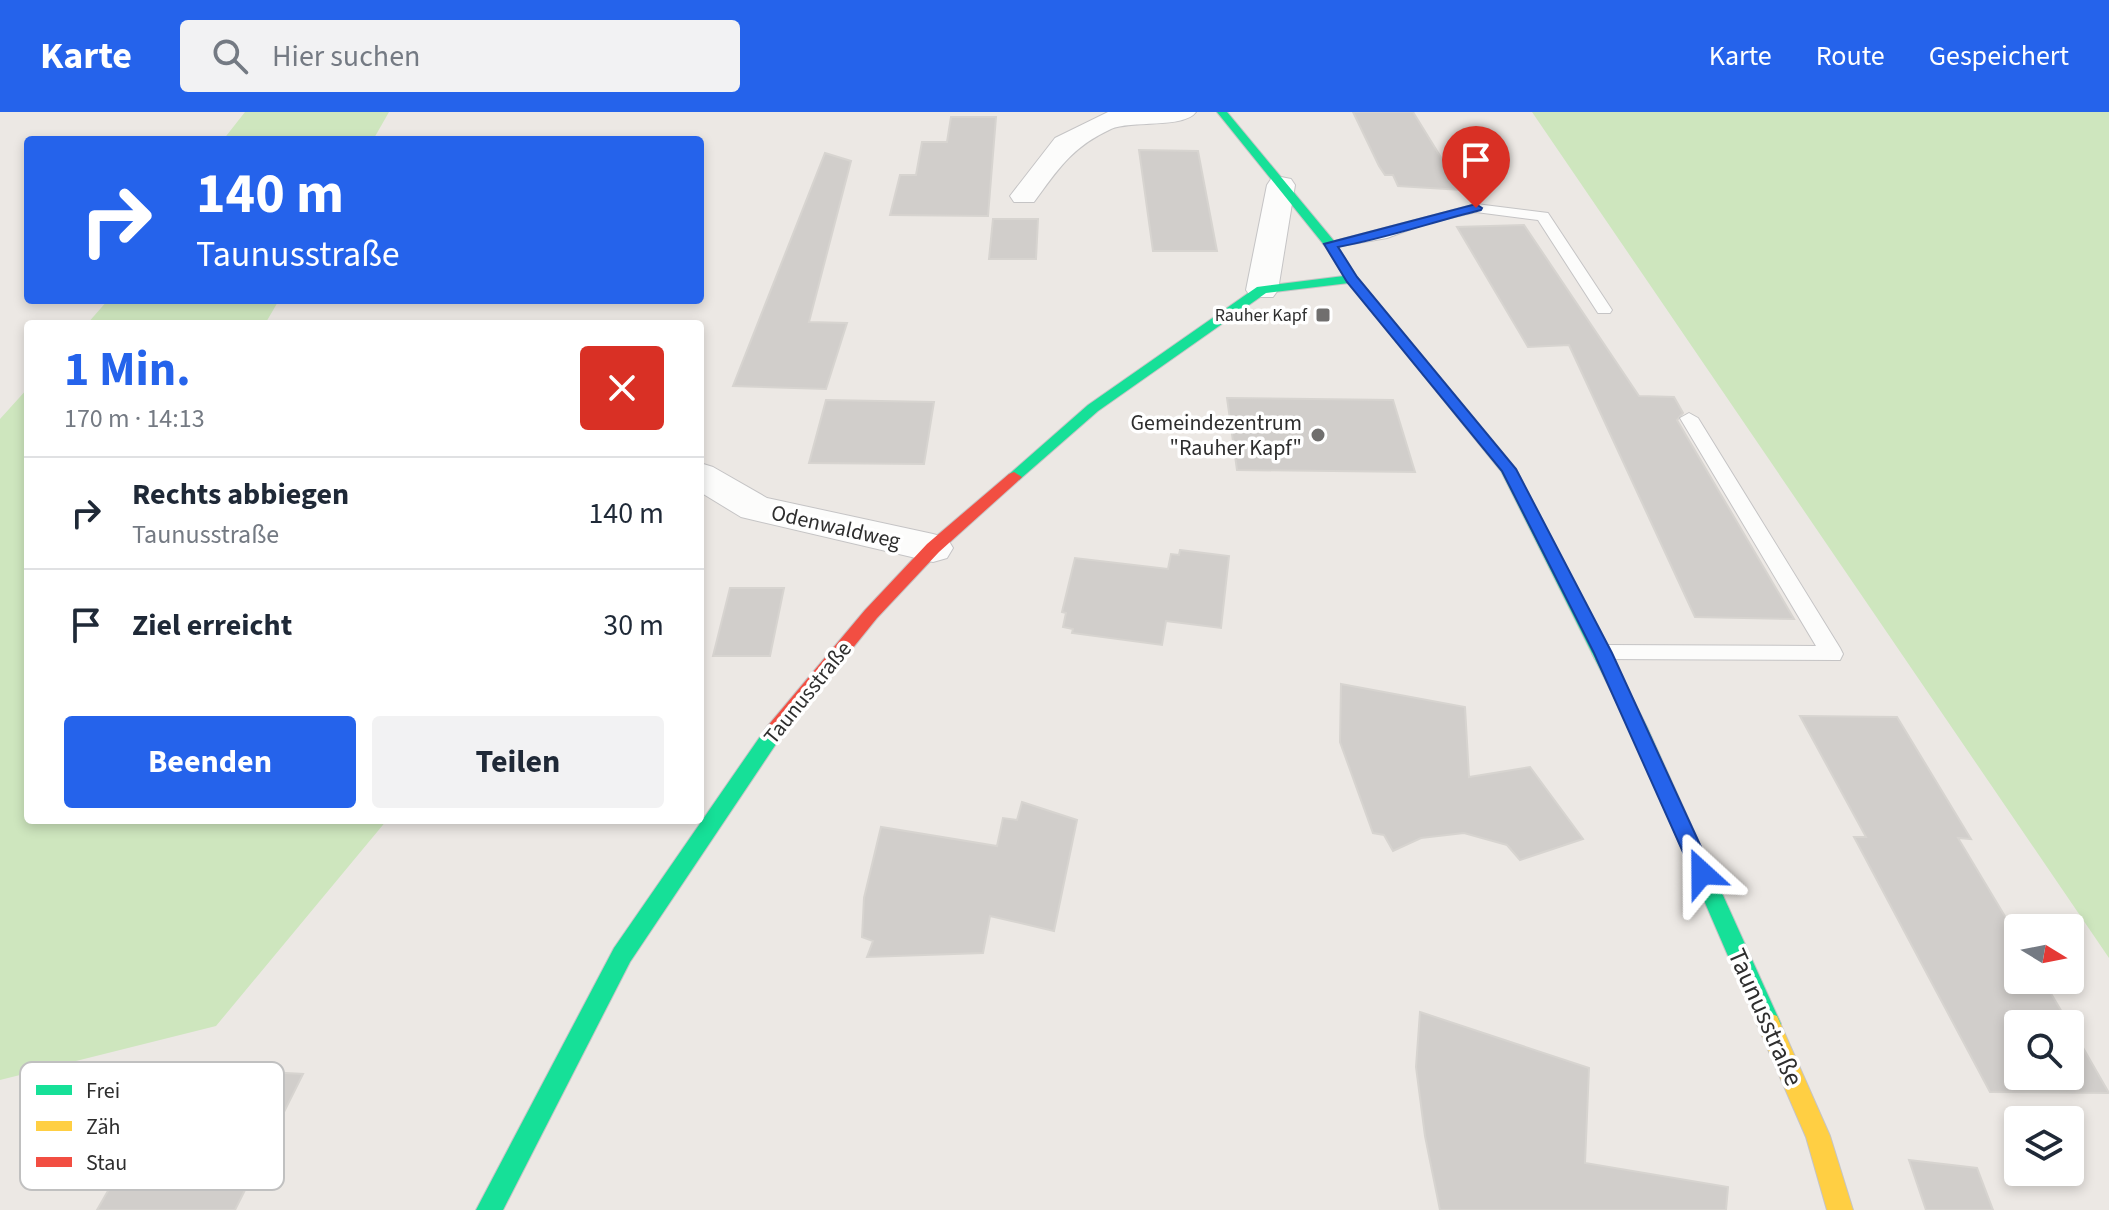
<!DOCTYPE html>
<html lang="de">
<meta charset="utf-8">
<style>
body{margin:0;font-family:"Source Sans 3",sans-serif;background:#f2f2f3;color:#1f2937;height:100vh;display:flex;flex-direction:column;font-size:30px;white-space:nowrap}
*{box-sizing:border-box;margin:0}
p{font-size:26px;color:#747a83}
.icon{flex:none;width:44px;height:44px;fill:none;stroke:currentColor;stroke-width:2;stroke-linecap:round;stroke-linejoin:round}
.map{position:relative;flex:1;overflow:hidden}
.sheet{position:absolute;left:24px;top:208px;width:680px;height:504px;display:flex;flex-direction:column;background:#fff;border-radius:8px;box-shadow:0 4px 12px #0003}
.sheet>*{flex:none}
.banner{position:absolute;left:24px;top:24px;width:680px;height:168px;border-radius:8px;box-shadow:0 4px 12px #0003;background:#2563eb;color:#fff;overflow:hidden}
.needle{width:52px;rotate:100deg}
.buttons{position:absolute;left:2004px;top:802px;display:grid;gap:16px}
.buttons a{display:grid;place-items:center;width:80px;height:80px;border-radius:8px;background:#fff;box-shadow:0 4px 12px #0003;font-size:40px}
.pin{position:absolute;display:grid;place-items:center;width:68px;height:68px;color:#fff;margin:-82px -34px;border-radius:50% 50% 50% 0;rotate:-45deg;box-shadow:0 0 8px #0007}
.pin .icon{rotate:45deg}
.me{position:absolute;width:88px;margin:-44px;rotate:336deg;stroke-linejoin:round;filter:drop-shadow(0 0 6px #0008)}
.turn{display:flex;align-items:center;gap:28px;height:168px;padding:0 40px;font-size:36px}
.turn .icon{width:104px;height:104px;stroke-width:2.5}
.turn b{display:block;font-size:56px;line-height:68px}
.round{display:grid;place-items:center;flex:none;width:84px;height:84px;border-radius:8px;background:#f2f2f3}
.headline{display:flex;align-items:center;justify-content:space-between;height:136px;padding:0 40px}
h1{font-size:48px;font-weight:700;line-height:60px;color:#2563eb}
.primary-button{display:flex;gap:16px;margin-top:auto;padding:16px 40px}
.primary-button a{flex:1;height:92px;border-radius:8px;background:#2563eb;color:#fff;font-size:32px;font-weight:700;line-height:92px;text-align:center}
.primary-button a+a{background:#f2f2f3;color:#1f2937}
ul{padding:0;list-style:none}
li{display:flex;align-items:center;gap:24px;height:112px;padding:0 40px;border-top:2px solid #e0e1e3}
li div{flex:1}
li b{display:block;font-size:30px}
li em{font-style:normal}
header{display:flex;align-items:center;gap:48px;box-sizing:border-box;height:112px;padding:0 40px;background:#2563eb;color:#fff}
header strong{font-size:38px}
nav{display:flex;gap:44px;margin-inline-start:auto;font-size:28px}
.search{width:560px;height:72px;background:#f2f2f3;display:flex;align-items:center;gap:20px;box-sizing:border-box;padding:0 28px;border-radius:8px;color:#747a83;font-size:30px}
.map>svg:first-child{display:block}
.green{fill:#cee6be}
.building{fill:#d1cecb;stroke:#d7d4d0;stroke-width:2}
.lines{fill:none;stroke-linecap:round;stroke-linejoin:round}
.lane-casing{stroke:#c5c4c5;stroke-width:2}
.street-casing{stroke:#c5c4c5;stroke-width:2}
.fast-casing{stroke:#c5c4c5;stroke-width:2}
.slow-casing{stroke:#c5c4c5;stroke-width:2}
.jam-casing{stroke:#c5c4c5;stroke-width:2}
.lane{fill:#fcfcfb;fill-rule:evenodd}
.street{fill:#fcfcfb;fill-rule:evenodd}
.fast{fill:#16e098;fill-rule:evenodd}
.slow{fill:#ffcf43;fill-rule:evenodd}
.jam{fill:#f24e42;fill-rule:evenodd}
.route{fill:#2563eb;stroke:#184099;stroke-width:2}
.poi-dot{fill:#706f6e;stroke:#fff;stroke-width:3}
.labels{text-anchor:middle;stroke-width:7;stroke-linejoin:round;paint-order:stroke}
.far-poi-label{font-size:18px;fill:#2e2e2e;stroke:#fff;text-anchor:end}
.poi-label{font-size:22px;fill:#2e2e2e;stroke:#fff;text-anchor:end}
.street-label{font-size:22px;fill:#2e2e2e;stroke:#fff}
.near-street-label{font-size:26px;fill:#2e2e2e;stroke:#fff}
.key{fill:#fff;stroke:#c0c0c0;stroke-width:2}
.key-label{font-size:22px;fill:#2e2e2e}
</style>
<header>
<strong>Karte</strong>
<div class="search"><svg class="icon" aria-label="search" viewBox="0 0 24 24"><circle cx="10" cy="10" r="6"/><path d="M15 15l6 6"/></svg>Hier suchen</div>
<nav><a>Karte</a><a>Route</a><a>Gespeichert</a></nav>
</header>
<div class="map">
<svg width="2109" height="1098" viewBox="0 0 2109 1098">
<rect width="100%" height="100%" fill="#ece8e4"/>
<path class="green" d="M245 0H389L373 28H223Z
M1532 0H2109V846Z
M108 188H279L265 212H87Z
M28 276V708H387L216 914 0 968V307Z"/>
<path class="building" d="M1353 0H1413L1461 78 1398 74 1393 63H1385L1379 54Z
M951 5H996L988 104 890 103 900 63H916L922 30H947Z
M1139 38 1198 39 1217 139H1153Z
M825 41 851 49 809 210 847 211 826 277 733 274Z
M993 107H1038L1036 147H989Z
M1524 113 1639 284 1674 285 1683 301 1677 308 1794 507 1695 505 1569 233 1528 235 1457 115Z
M1227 286 1393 288 1415 360 1237 358Z
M826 288 934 290 924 352 809 351Z
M1180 438 1229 444 1221 516 1166 509 1162 533 1072 521 1073 517 1063 515 1066 501 1062 500 1075 446 1168 457 1171 442 1179 443Z
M730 476H784L770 544H713Z
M1341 572 1465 595 1469 665 1530 655 1583 727 1520 748 1507 733 1464 721 1421 726 1393 739 1384 723 1373 721 1340 630Z
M1800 604 1897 605 1971 727 1958 726 2018 826V868H2043L2069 912H2018V964H2070V913L2109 981 1990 980 1854 725H1866Z
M1022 690 1077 708 1054 819 990 804 983 841 867 845 873 829 862 825 864 786 881 715 997 734 1003 706 1017 708Z
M1420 900 1589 956 1585 1051 1728 1075 1726 1098H1440L1425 1024 1416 955Z
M179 955 303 962 235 1098H97Z
M1909 1048 1977 1056 1993 1098H1926Z"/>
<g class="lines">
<g class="lane-casing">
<path id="lane" d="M1476 92 1548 101 1612 198 1610 201H1598L1538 108 1476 100 1425 112 1387 126 1330 136 1323 132Z
M1689 301 1698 306 1840 536 1843 542 1840 548 1595 547 1592 541 1595 535 1603 533 1816 534 1680 306Z"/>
</g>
<g class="street-casing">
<path id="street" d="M1108 0H1196C1184 17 1130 8 1111 17 1072 35 1058 57 1034 90H1014L1010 84 1055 26Z
M1281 65 1291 67 1295 73 1278 178 1273 185H1251L1246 178 1267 73 1271 67Z
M700 351 713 355 767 386 933 422 947 426 953 436 947 446 933 450 741 405 700 380Z"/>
</g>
<g class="fast-casing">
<path id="fast" d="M1217 0H1227L1334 129 1357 165 1516 357 1647 615 1781 912 1777 920 1769 923 1761 920 1629 615 1501 359 1349 171 1266 181 1098 299 1019 368H1009L1006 365 1088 293 1257 175 1344 164 1325 134Z
M773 614 780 616 783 621 780 626 630 850 503 1098H476L614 836 766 616Z"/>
</g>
<g class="slow-casing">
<path id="slow" d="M1769 901 1777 904 1830 1024 1853 1098H1827L1806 1025 1757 912 1761 904Z"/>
</g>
<g class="jam-casing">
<path id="jam" d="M1014 360 1022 365 1019 368 939 440 877 506 780 626H766L763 621 766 616 865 498 927 432 1009 362Z"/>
</g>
<use href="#lane" class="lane"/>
<use href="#street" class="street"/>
<use href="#fast" class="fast"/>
<use href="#slow" class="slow"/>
<use href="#jam" class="jam"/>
</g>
<path class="route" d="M1476 92 1482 96 1481 98C1432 110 1387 126 1338 135L1357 165 1516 357 1612 541 1713 761 1710 767H1695L1594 541 1502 359 1347 170 1324 132Z"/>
<g class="poi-dot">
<rect x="1315" y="195" width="16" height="16" rx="4"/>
<circle cx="1318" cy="323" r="8"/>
</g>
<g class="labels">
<g class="far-poi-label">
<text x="1307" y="209">Rauher Kapf</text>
</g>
<g class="poi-label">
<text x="1302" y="318">Gemeindezentrum<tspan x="1302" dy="25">"Rauher Kapf"</tspan></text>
</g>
<g class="street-label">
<text transform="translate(836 414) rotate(13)" y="8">Odenwaldweg</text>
<text transform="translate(807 580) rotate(-51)" y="8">Taunusstraße</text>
</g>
<g class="near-street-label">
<text transform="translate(1766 905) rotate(66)" y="9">Taunusstraße</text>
</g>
</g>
<rect x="20" y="950" width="264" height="128" rx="12" class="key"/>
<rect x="36" y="973" width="36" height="10" fill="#16e098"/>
<rect x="36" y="1009" width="36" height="10" fill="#ffcf43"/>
<rect x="36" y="1045" width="36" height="10" fill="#f24e42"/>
<g class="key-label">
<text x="86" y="986">Frei</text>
<text x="86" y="1022">Zäh</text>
<text x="86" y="1058">Stau</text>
</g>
</svg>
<div class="buttons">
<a><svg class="needle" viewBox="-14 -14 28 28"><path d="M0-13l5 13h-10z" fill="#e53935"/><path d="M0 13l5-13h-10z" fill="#747a83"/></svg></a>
<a><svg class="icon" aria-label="search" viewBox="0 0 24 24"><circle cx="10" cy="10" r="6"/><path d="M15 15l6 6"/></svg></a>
<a><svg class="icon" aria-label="layers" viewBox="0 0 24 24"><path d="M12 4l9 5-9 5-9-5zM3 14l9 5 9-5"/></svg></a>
</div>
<div class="pin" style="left:1476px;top:96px;background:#d93025"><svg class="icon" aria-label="arrive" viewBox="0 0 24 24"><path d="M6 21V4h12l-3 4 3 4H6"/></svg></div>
<svg class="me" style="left:1702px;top:761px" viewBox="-20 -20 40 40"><path d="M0-17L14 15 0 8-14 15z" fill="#2563eb" stroke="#fff" stroke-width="4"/></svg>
<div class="banner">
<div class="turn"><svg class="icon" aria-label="right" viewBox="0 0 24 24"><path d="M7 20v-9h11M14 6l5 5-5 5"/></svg><div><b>140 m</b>Taunusstraße</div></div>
</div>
<section class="sheet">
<div class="headline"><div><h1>1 Min.</h1><p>170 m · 14:13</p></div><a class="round" style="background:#d93025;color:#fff"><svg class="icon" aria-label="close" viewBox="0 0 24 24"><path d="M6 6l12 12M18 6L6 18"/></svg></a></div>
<ul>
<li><svg class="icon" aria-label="right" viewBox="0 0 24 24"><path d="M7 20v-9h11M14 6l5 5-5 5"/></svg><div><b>Rechts abbiegen</b><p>Taunusstraße</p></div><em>140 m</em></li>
<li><svg class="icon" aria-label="arrive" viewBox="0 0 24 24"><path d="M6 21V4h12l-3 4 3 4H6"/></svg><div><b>Ziel erreicht</b></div><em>30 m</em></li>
</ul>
<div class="primary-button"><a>Beenden</a><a>Teilen</a></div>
</section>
</div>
